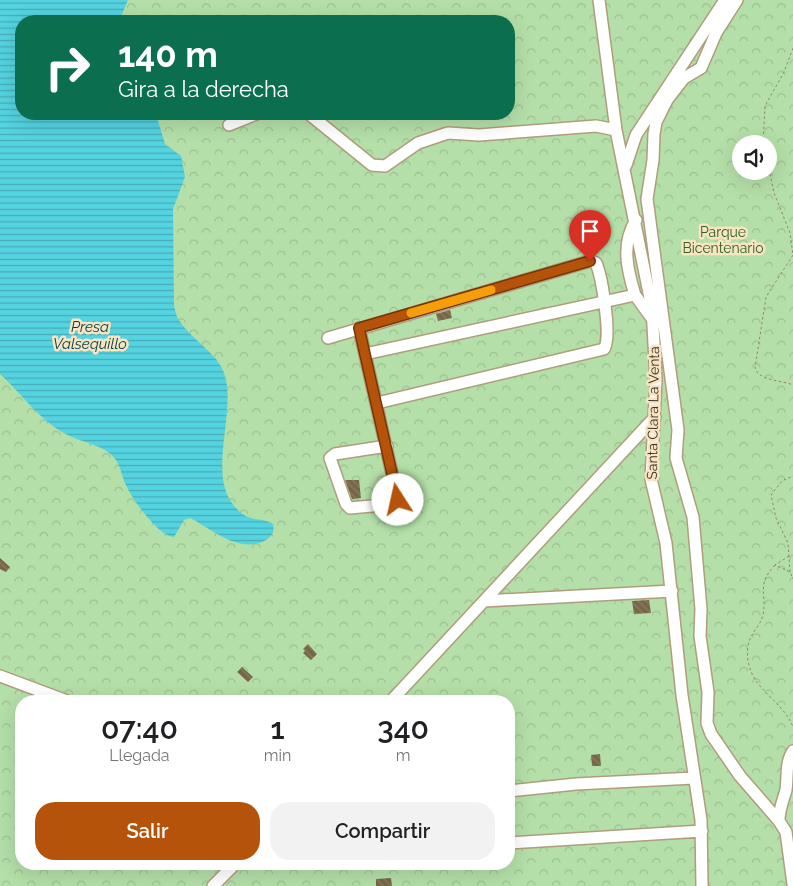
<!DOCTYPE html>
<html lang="es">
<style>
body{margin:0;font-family:Raleway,sans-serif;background:#f2f2f2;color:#202124;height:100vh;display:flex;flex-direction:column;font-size:19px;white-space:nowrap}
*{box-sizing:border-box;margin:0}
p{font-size:16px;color:#757577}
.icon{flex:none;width:28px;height:28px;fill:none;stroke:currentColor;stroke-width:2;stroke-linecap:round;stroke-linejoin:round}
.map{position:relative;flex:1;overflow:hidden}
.side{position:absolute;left:15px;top:695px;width:500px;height:175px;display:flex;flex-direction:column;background:#fff;border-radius:20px;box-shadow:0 5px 20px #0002}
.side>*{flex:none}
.hud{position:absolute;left:15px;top:15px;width:500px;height:105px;border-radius:20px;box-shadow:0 5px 20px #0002;background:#0b6e4f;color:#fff;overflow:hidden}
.fabs{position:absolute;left:732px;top:135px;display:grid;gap:10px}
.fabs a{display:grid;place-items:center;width:45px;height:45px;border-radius:50%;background:#fff;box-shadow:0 5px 20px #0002;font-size:25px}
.pin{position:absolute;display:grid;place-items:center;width:42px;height:42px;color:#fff;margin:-51px -21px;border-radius:50% 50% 50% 0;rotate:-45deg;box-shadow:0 0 5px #0007}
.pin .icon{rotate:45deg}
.me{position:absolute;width:55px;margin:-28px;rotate:350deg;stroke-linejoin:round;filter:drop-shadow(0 0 4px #0008)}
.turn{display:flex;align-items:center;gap:18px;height:105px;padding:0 20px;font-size:22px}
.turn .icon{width:65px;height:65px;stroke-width:2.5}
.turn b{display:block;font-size:35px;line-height:42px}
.eta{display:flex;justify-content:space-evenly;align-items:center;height:85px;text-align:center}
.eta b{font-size:30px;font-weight:600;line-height:35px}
.button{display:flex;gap:10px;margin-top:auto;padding:10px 20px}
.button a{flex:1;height:58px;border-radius:20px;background:#b45309;color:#fff;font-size:20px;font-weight:600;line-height:58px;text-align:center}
.button a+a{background:#f2f2f2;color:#202124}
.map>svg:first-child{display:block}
.park{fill:url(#park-crowns);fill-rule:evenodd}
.water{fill:url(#water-rules)}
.building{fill:url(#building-back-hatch)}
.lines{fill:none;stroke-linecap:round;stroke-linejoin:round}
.minor-casing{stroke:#b09d7e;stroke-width:14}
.path{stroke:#91836d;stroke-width:1;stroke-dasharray:2.5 2.5;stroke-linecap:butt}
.minor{stroke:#fff;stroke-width:11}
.route-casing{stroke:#753606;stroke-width:12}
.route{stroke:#b45309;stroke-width:9}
.slow{stroke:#f59e0b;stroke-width:9}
.labels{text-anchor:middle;stroke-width:5;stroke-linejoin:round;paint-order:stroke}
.park-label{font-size:14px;fill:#2f621e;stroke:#f8e4c3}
.street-label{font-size:14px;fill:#393124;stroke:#f8e4c3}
.water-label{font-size:15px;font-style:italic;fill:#013f45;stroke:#f8e4c3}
</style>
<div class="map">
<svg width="793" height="886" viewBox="0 0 793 886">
<defs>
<pattern id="park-crowns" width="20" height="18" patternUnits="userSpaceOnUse" patternTransform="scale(1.25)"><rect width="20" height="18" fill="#b4dfa8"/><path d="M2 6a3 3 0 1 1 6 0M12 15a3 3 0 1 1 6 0" fill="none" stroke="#9cc090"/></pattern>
<pattern id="water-rules" width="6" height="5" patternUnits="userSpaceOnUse" patternTransform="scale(1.25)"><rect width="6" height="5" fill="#54d3e1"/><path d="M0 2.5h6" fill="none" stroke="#47acb6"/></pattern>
<pattern id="building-back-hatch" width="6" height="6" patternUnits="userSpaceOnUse" patternTransform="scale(1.25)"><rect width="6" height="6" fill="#776648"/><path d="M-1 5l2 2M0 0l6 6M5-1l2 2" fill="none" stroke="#8a7d65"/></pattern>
</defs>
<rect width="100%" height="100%" fill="#f8e4c3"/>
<path class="park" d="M0 0H793V886H0ZM21 21H509V114H21ZM741 144H769V171H741ZM21 701H509V864H21Z"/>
<path class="water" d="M0 0H128L119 21H21V114H156L165 144 181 156 185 177 173 209 174 305C175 310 176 316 179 320 191 340 219 353 225 376 237 419 201 485 244 515 253 521 265 518 273 524 275 531 272 536 266 540 240 555 212 529 190 518L184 520 174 537C159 537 132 499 126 485 122 477 121 468 116 460 106 446 88 444 72 437 43 425 23 395 0 374Z"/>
<path class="building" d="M450 310 452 318 438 321 436 314Z
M382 478H385L389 496H385Z
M345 480H359L361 498 352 499Z
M0 558 10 567 6 572 0 569Z
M649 600 651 613 634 614 632 601Z
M308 644 317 654 311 660 303 653 305 651 303 649Z
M242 667 253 677 248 682 237 672Z
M600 754 601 766H592L591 755Z
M391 878 392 886H376V879Z"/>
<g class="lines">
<g class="minor-casing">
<path id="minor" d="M599 0 616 130 652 308 656 380 651 479 666 543 682 695 701 820 702 886
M737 0 716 33 701 68 684 78 667 100 656 122 654 134 653 160 647 199 678 430 676 458 693 517 701 609 700 636 708 692 707 723 711 734 740 776 779 821 786 832 793 884
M309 114 372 165 385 166 418 143 448 133 479 135 596 126 616 130
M229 125 256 114
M626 165 636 135 725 0
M635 295C627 269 621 244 636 220
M359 328 398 500 393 504 350 508 346 504 330 458 335 454 387 446
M328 338 590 261 596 263C602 277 612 338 604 349L377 403
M365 354 635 295 653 320
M484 601 672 591
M0 676 67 701
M391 701 655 417
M509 791 576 784 694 778
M779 821C779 809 783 801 786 790 788 777 785 763 793 751
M509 843 702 831
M213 886 235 864"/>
</g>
<path class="path" d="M763 144 765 106 784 72 793 48
M769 169 774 193 790 233 793 255 766 297 755 368C759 381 781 380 793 385
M789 556 775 565 790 572 793 579
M775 565C756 585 767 593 763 615 760 627 750 633 748 646 743 688 781 696 793 727
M790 572 788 543 776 518 771 495 782 481 793 476"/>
<use href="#minor" class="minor"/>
</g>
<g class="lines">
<g class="route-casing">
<path id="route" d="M398 500 359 328 590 261"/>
</g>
<use href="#route" class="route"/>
<path class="slow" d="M411 313 491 290"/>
</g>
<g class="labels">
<g class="park-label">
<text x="723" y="237">Parque<tspan x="723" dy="16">Bicentenario</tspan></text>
</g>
<g class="street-label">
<text transform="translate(653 413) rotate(-89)" y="5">Santa Clara La Venta</text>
</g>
<g class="water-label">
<text x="90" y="332">Presa<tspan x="90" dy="17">Valsequillo</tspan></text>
</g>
</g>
</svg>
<div class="fabs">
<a><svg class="icon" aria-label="sound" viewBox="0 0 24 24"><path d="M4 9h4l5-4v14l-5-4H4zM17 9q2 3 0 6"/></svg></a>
</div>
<div class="pin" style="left:590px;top:261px;background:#d93025"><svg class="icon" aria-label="arrive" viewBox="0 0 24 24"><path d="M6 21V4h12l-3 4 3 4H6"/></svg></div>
<svg class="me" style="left:398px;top:500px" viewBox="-20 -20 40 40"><circle r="19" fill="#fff"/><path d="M0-13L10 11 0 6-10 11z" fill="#b45309"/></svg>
<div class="hud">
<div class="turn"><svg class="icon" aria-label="right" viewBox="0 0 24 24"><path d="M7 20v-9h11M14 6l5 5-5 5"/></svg><div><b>140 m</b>Gira a la derecha</div></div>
</div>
<section class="side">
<div class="eta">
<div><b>07:40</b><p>Llegada</p></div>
<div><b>1</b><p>min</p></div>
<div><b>340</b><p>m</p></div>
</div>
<div class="button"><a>Salir</a><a>Compartir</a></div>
</section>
</div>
